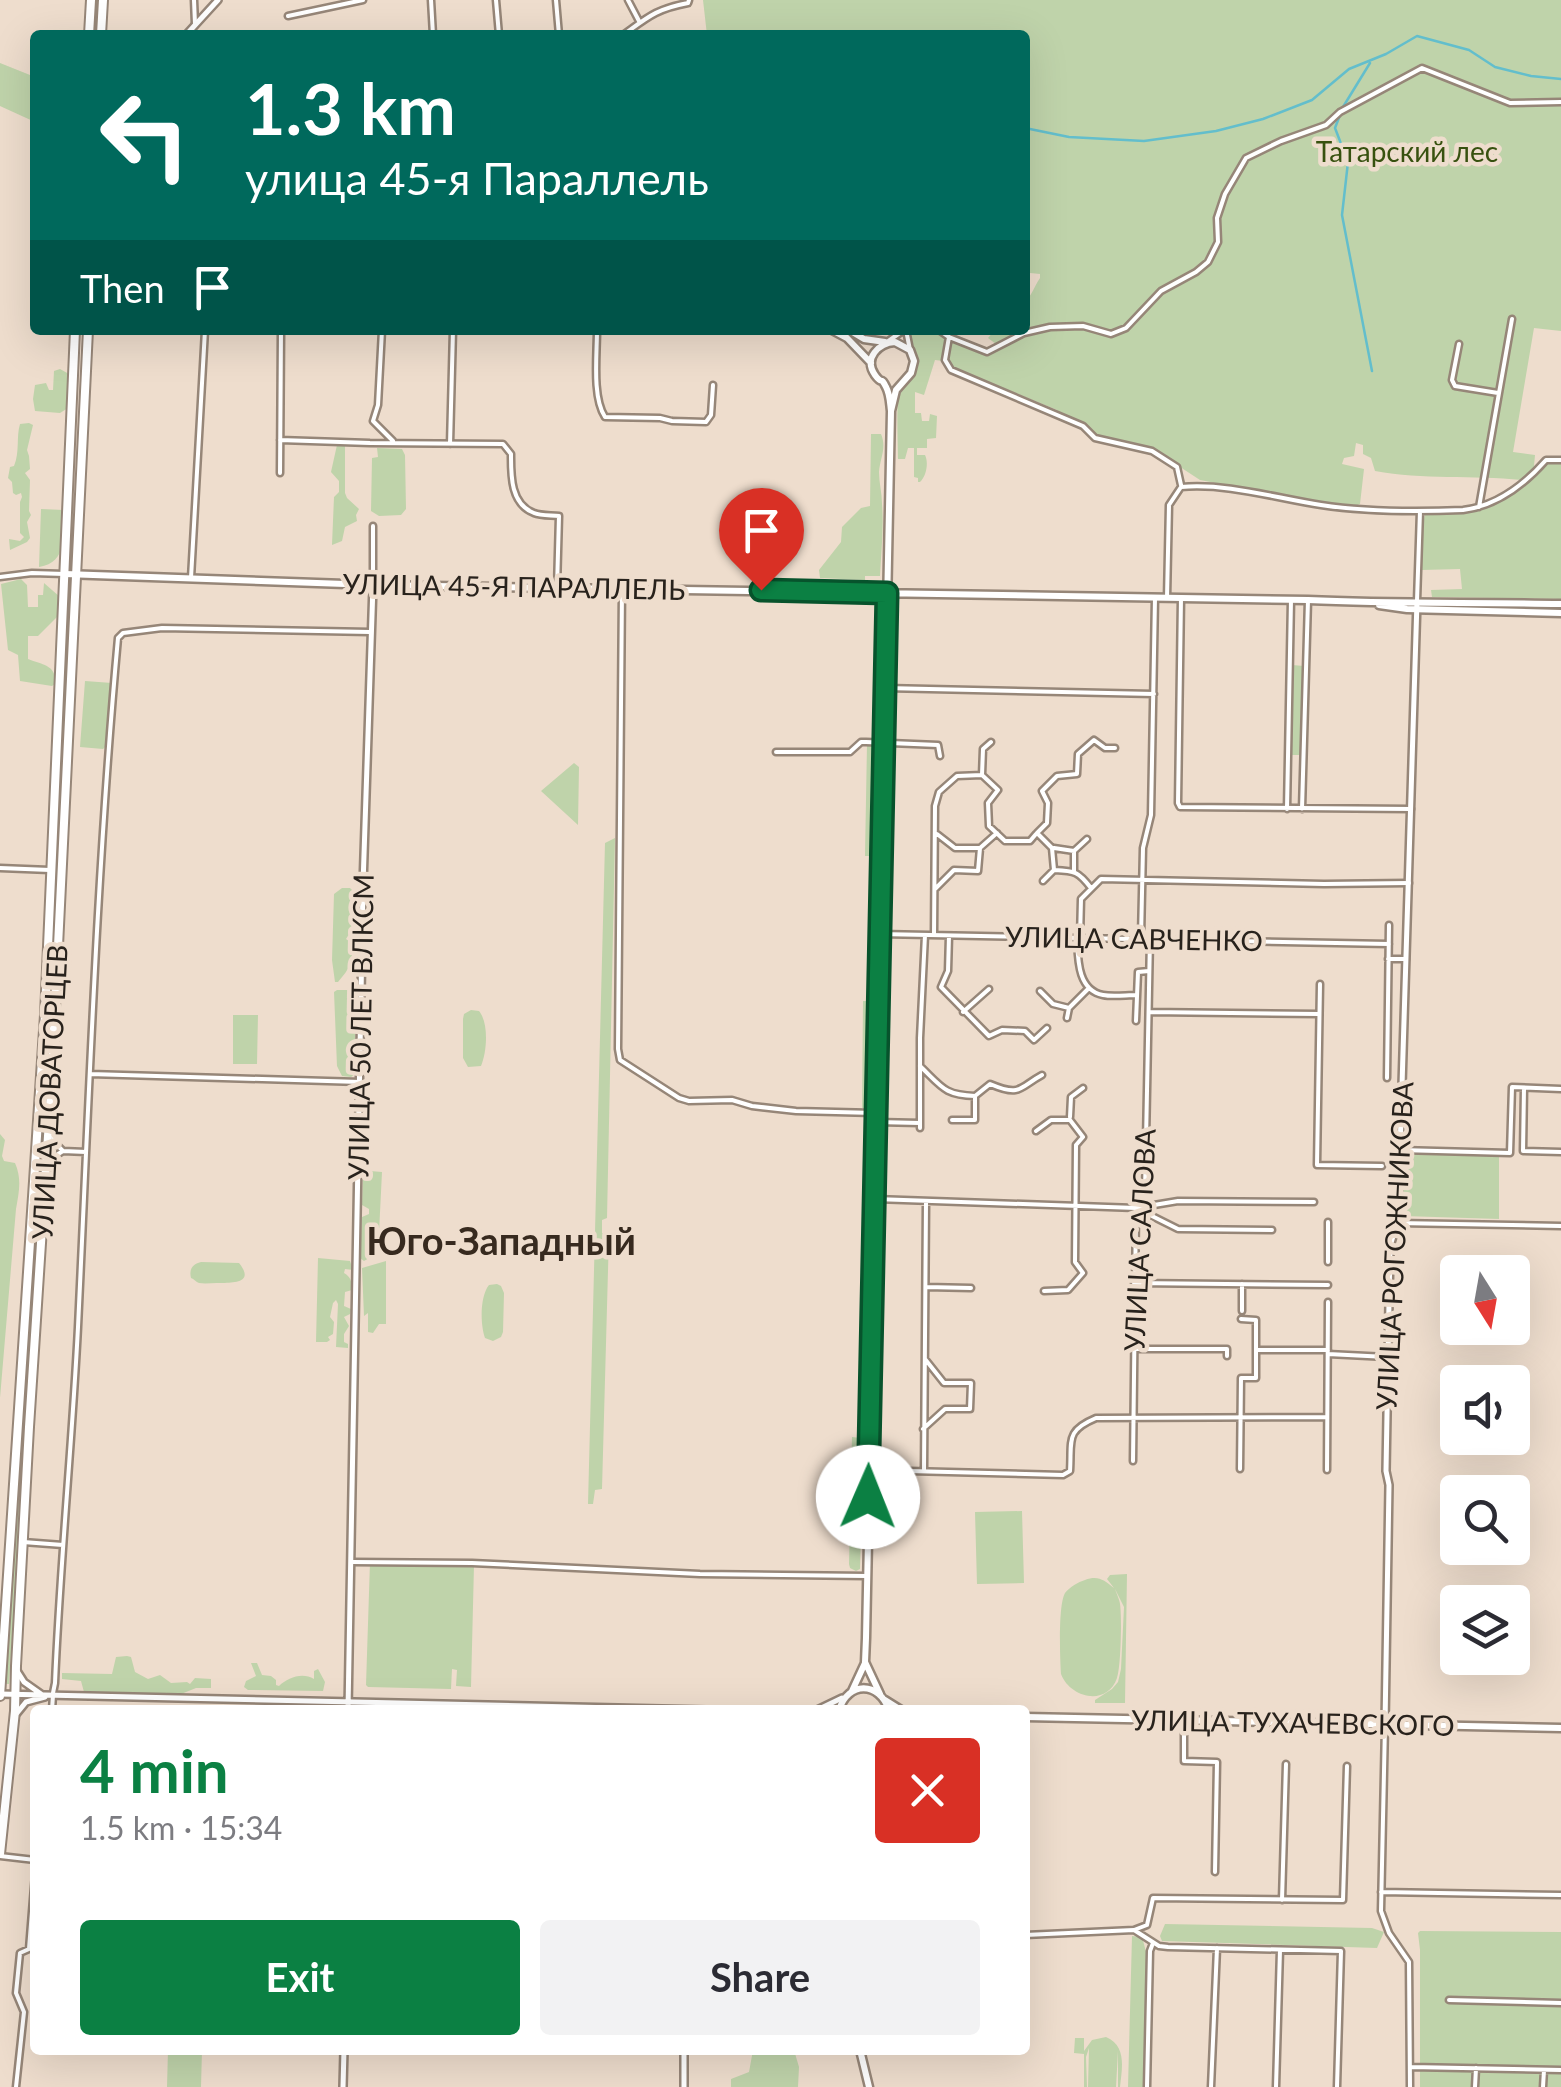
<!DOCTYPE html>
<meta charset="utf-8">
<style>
body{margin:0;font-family:Lato,sans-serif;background:#f2f2f3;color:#2b2b33;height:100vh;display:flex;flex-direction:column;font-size:38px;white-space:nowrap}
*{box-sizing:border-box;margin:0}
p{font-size:32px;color:#7c7c81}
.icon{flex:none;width:55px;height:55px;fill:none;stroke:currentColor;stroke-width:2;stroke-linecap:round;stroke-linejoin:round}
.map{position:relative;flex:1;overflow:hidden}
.details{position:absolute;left:30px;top:1705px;width:1000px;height:350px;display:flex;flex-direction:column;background:#fff;border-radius:10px;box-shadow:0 10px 40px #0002}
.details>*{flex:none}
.hud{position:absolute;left:30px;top:30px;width:1000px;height:305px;border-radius:10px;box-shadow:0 10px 40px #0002;background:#00695c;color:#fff;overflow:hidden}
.needle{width:65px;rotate:169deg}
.tools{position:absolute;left:1440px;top:1255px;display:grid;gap:20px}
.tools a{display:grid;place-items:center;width:90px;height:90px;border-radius:10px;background:#fff;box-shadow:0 10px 40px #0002;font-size:50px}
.pin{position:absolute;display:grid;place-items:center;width:85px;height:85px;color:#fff;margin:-102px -42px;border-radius:50% 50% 50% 0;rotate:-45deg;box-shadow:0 0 10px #0007}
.pin .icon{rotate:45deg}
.me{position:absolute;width:110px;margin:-55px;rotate:1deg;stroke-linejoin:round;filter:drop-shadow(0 0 8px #0008)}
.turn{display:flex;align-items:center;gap:35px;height:210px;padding:0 50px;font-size:45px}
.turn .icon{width:130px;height:130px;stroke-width:2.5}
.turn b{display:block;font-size:70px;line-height:85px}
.then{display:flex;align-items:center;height:95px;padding:0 50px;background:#0003;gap:20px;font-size:38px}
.round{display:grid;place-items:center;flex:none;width:105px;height:105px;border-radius:10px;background:#f2f2f3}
.headline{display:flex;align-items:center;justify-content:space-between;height:170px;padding:0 50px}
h1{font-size:60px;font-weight:700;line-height:75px;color:#0b8043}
.action{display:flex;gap:20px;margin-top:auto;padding:20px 50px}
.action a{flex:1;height:115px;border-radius:10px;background:#0b8043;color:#fff;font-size:40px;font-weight:700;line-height:115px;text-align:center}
.action a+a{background:#f2f2f3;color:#2b2b33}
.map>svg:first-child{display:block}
.green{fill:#bfd3aa}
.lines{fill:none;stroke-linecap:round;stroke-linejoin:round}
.stream{stroke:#63becc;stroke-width:2.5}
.minor-casing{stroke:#968678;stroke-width:9}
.tertiary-casing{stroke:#968678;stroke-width:10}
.secondary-casing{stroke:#968678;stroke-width:11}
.primary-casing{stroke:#968678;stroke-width:12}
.minor{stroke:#fff;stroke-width:4}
.tertiary{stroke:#fff;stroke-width:5}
.secondary{stroke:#fff;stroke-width:6}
.primary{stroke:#fff;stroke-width:8}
.route-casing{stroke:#07532c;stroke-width:25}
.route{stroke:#0b8043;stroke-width:18}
.labels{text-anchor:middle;stroke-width:9;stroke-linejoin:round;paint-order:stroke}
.park-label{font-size:28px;fill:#37510f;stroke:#eeddcd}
.street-label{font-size:28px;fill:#28221c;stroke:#eeddcd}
.district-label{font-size:38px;font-weight:bold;fill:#372a1f;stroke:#eeddcd}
</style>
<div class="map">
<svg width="1561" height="2087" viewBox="0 0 1561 2087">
<rect width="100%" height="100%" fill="#eeddcd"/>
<path class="green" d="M703 0H1561V331L1534 328 1513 452 1535 455 1534 466 1542 469 1548 462H1561V599L1432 597 1431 590 1462 589 1460 569 1422 570V529L1425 514C1473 512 1484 513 1525 486L1522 480C1472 475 1423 480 1375 471L1371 458 1363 454V445L1356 443 1354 456 1344 458 1342 464 1364 469 1360 504 1355 506 1326 504 1200 480 1151 448 1103 438 1095 434 1086 425 1058 413 1057 410 954 368C946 359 947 350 953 340 970 349 982 359 1000 347L988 338 995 330H1025V302C1032 295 1034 287 1040 278V274L1030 273 1025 276V35H707Z
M0 63 35 77V122L0 106Z
M908 330H937L947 339 943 361 935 360 924 395 915 392V413H921L922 421H929L930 414 937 416 936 438 927 439V448H917V455H925C929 463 926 477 920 482H918V478L914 477V448H908L905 459H898C898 444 896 406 899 394 903 380 920 378 918 360 917 349 909 341 908 330Z
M60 369 69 374 68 408 60 413 35 411 33 399 35 385 46 383 49 390H53L54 371Z
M29 423 33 425 27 450 29 456 30 469 25 473 30 480 29 511 31 515 27 522 30 538 27 542 10 550 9 539 20 541 24 537 20 533V502L22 497 21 493 16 495 13 493 12 482 8 478 10 467 14 466C20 452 16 437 20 424Z
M871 434H881C887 448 880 458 879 472 879 483 882 493 882 504 884 528 881 553 880 576H865V580L820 578 819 570 841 542 842 527 861 508 870 506Z
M337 445 345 446V493L347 498 359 509 356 515 357 521 345 527 342 541 332 545 334 497 339 492V481L331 472Z
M377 448 402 449 405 455 406 509 401 515 379 516 371 511 372 458 378 457Z
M41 509 64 510C62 535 69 562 39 567Z
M21 579 27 585 28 607H38V595H43L44 583 60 597 59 615 38 636H28V659C43 665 57 665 55 684L52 686 20 681 18 655 8 650 1 584Z
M1292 665 1304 666 1302 755H1290Z
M85 681 112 683 106 746 103 749 80 747Z
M873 743 878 749 876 853 873 856H865L867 744Z
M574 763 579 767 578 825 541 791Z
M615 838 607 1218 602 1220V1233L609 1234 602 1489 595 1490 593 1504H588L605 843Z
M342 888H350L353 891 351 931 346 939 353 944C352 963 351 967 338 982H335L332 960 334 894Z
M337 990H353L356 993 355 1011 352 1013 355 1020V1074L351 1077 342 1076 337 1066 334 992Z
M863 1001H874L871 1108 869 1109 862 1108Z
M471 1010 479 1011C489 1023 487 1052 481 1066L468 1067 463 1058V1019L464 1014Z
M233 1015H258L257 1064H233Z
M0 1134 5 1140 2 1156 4 1161 15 1163C22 1179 19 1192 16 1209L0 1398Z
M1408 1153 1499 1155V1219L1403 1216 1404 1157Z
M370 1171 382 1172 378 1253 364 1261 360 1258 362 1217 369 1214V1209L362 1205 363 1175Z
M39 1172 43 1173 9 1684H6Z
M318 1258 350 1261 353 1270 345 1269 344 1273C351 1277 352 1282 352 1290L345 1292 344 1306 351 1309 350 1314 344 1317 349 1326 344 1334V1342L348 1344V1348L336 1347 338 1304 336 1300 333 1303 330 1317 334 1322 333 1334 328 1337 330 1340 327 1342H316Z
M386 1261V1324H379L373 1333 368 1332V1313L364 1316 362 1268Z
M201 1262 239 1263C256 1284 231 1283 217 1283 211 1283 205 1284 199 1283 196 1282 194 1279 191 1278 189 1270 192 1264 201 1262Z
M497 1284 501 1286 504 1293 503 1332 501 1337 493 1341 485 1338C480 1324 480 1296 489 1285Z
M852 1437 861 1438 863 1444 860 1569 856 1571 850 1568 849 1564Z
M1022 1511 1024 1583 977 1584 975 1512Z
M370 1562 474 1565 471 1687 456 1686 457 1670 452 1669 451 1689 368 1687 366 1685Z
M1127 1574 1125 1703H1095V1700L1112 1689 1118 1682 1121 1669 1124 1607 1115 1589C1116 1592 1120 1601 1120 1604 1122 1615 1121 1669 1117 1678 1107 1707 1070 1698 1061 1674 1060 1659 1058 1605 1065 1593 1070 1587 1078 1582 1085 1580 1098 1575 1104 1580 1114 1588L1107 1579 1110 1575Z
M127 1656 131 1657 135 1672 148 1679 160 1675 171 1683 187 1682 190 1684 195 1678 211 1679V1688H196L181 1694 84 1692 81 1681 62 1679V1673L112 1674 116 1657Z
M251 1663H257L262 1675 271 1676 276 1680V1685L279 1686C288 1677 303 1672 314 1679V1671L318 1669 325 1682 323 1691 248 1690 244 1687 246 1681 256 1676Z
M1165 1924 1372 1928 1384 1932 1377 1948 1162 1941 1160 1936Z
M1420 1931 1561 1932V2087H1420V1950L1418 1933Z
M1132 1936 1142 1937 1148 1959 1145 2087H1128Z
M1106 2037C1127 2046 1122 2068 1120 2087H1118V2051L1116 2087H1088L1089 2048 1086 2057 1087 2087H1084V2054L1074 2053 1075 2038H1084V2051L1092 2040Z
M168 2050H202L201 2087H167Z
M753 2050H794L799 2067 798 2087H731V2079L749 2072Z"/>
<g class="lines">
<path class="stream" d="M1343 107 1370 63
M1340 115 1335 128 1348 162 1342 215 1372 371
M1025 128 1069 137 1144 141 1216 131 1263 119 1312 100 1349 69 1386 54 1417 36 1469 50 1495 67 1531 76 1561 79"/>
<g class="minor-casing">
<path id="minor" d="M194 0 195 24
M431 0 433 35
M496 0 499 35
M556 0 559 35
M628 0 639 21
M288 16 363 0
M623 35C648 17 656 9 688 3L689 0
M382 330 378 405 373 421 393 441
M597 330C597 355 592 397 605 417L660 418 672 421 706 422 711 415 713 385
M906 330 910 350
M939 330 949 337 945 360 951 370 1083 426 1095 438 1152 451 1177 467 1181 485
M949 337 987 352 1024 333 1050 327 1083 326 1111 334 1126 328 1161 291 1196 272 1208 262 1218 242 1217 218 1225 194 1246 158 1281 141 1326 125 1340 112 1422 68 1510 103 1561 102
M887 342 904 330
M1459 344 1452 380 1455 386 1498 393
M280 440 370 443 503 444 511 454C511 474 510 504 534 513 541 516 552 515 559 516L557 588
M450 444 453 330
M280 473 281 330
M1479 507 1512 319
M0 577 32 573 65 574
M191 578 205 330
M373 585V526
M622 589 618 1049 620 1060 679 1098 689 1101 732 1100 752 1106 796 1111 875 1113
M1167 598 1169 505 1181 487C1228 483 1275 498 1321 505 1368 512 1416 512 1463 510 1497 506 1524 485 1546 460H1561
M1181 598 1178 803 1180 807 1411 809
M1417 601 1420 511
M885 688 1154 694
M991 742 983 749 982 775 998 790 988 803 989 826 1005 841H1030L1036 834
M776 752H850L861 742H866L938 745 940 756
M1287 809 1291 600
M1302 809 1308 600
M937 834 955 848H980L997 833
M1054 848 1074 851
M0 868 50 870
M1054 870 1052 848 1037 833 1047 823 1048 803 1042 791 1057 776 1077 774 1078 754 1094 740 1105 748H1115
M1074 871V851L1087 839
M1043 881 1054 870C1075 871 1078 871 1091 888
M935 889 954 870 978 871 980 848
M879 934 1389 944
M934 935 935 806 939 792 957 776 982 775
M949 936 948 971 941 987 989 1036 1002 1030 1025 1031 1034 1040 1047 1028
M1141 937 1143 848 1151 815 1155 598
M1077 938C1078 958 1077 990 1103 995 1113 997 1126 995 1137 995
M1080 938 1081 899 1101 879 1324 884 1409 883
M1388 959H1406
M1320 984 1317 1165 1382 1166
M1040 991 1053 1004 1069 1008
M963 1012 989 989
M1149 1012 1319 1014
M1067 1018 1069 1008 1089 988
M1136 1021 1138 972 1149 971
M920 1066C942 1087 944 1095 975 1096L990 1084C1021 1097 1018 1088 1042 1075
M90 1074 360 1082
M1387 1078 1389 925
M1524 1088 1523 1151 1561 1152
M53 1105 54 1142 63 1151
M1070 1117 1071 1097 1083 1088
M952 1120H975V1096
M876 1122 920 1123
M920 1128V1038L925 935
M1036 1131 1051 1120H1070
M1400 1150 1510 1153 1512 1087 1561 1089
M36 1166H49L55 1156 63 1151 86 1152
M875 1199 1136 1208 1178 1201 1314 1202
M1136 1208 1178 1229 1272 1230
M1397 1223 1561 1226
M1328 1262V1222
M1134 1283 1328 1285
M926 1287 971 1288
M1044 1291 1068 1290 1083 1273 1075 1262 1076 1145 1083 1137 1070 1120
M1242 1311V1284
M1241 1319 1256 1320V1350H1328
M1134 1349H1227V1356
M1328 1354 1387 1357
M923 1429 945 1409H970L971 1383H944L925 1359
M1133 1461 1136 1208 1145 1192 1150 938
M1240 1469 1241 1378H1256V1350
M869 1470 1063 1475 1070 1471C1072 1440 1065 1431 1096 1418L1327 1417
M924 1470 926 1202
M1327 1470 1328 1302
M23 1542 63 1545
M352 1562 472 1563 700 1574 867 1576
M53 1693 55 1683C60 1564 72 1446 78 1327 89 1097 97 867 118 638L123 633 162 628 370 632
M52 1710 53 1695
M1184 1721V1761L1217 1762 1215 1872
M1385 1725 1381 1911 1389 1933 1409 1962 1410 2087
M0 1856 35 1860
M1381 1892 1561 1895
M1282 1900 1286 1764
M1134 1930 1147 1925 1153 1898 1343 1900 1347 1766
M1025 1935 1134 1930 1159 1946 1168 1947 1341 1951 1337 2087
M1449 2000 1561 2003
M1411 2067 1561 2070
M16 2087 24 2012 16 1993 20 1953 29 1949 35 1874
M1147 2087 1150 1951 1153 1943
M1211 2087 1217 1948
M1276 2087 1280 1950
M1475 2087 1476 2068
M1543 2087 1544 2070"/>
</g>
<g class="tertiary-casing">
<path id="tertiary" d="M186 35 218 0
M17 1671 24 1682 41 1694
M0 1694 706 1710
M348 1710 363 885 373 585
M817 1710 842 1698
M17 1713 26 1702 45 1697
M1385 1725 1389 1485 1386 1471 1390 1246 1397 1223 1400 1150 1417 601
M343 2087 344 2050
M684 2087V2050"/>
</g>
<g class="secondary-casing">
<path id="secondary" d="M832 330 847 338 871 363
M849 330 864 339 885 342
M65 574 373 585 1308 600C1392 604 1477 602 1561 604
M1379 605 1407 609 1561 613
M852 1691 865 1663
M880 1694 865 1662 866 1638 891 411C890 403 890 394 886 387 880 375 883 386 875 375 863 358 879 343 895 342L910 350 914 361 911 373 896 390 891 411
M885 1700 901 1710
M839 1710C848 1681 879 1681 889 1710
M1025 1717 1561 1728
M860 2050 869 2087"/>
</g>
<g class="primary-casing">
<path id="primary" d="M89 35 91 0
M101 35 103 0
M0 1696 45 1015 75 330
M0 1854 15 1711 16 1666 29 1427 51 1090 88 330"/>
</g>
<use href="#minor" class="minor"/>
<use href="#tertiary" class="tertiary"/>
<use href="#secondary" class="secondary"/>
<use href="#primary" class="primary"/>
</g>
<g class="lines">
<g class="route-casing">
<path id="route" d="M761 590 887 593 868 1497"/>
</g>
<use href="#route" class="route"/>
</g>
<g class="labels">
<g class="park-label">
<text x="1407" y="162">Татарский лес</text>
</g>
<g class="street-label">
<text transform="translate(514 587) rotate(1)" y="10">УЛИЦА 45-Я ПАРАЛЛЕЛЬ</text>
<text transform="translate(1134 939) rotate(1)" y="10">УЛИЦА САВЧЕНКО</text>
<text transform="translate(361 1027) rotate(-89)" y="10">УЛИЦА 50 ЛЕТ ВЛКСМ</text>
<text transform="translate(50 1092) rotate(-87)" y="10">УЛИЦА ДОВАТОРЦЕВ</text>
<text transform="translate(1140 1240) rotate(-87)" y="10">УЛИЦА САЛОВА</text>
<text transform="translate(1395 1246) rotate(-87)" y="10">УЛИЦА РОГОЖНИКОВА</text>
<text transform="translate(1293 1723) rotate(1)" y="10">УЛИЦА ТУХАЧЕВСКОГО</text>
</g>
<g class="district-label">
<text x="501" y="1255">Юго-Западный</text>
</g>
</g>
</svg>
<div class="tools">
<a><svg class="needle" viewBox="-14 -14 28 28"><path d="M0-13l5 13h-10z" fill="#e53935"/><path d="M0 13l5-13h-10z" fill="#7c7c81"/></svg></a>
<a><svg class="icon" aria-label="sound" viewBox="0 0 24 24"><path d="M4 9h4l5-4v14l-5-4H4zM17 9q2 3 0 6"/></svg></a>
<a><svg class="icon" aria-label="search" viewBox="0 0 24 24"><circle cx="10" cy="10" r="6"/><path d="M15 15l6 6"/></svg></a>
<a><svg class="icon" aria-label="layers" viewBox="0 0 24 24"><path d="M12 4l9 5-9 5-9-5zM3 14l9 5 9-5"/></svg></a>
</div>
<div class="pin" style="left:761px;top:590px;background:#d93025"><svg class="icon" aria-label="arrive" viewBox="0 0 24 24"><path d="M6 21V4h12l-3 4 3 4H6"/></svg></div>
<svg class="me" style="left:868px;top:1497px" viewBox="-20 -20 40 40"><circle r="19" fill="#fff"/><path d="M0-13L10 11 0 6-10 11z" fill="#0b8043"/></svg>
<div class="hud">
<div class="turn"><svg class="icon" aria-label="left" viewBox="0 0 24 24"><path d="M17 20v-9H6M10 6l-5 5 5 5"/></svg><div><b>1.3 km</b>улица 45-я Параллель</div></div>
<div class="then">Then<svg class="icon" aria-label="arrive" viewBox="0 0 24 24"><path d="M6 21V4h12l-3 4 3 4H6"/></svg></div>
</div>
<section class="details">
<div class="headline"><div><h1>4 min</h1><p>1.5 km · 15:34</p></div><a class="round" style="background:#d93025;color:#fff"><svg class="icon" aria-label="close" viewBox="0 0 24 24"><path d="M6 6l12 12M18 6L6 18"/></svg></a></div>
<div class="action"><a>Exit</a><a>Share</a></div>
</section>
</div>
